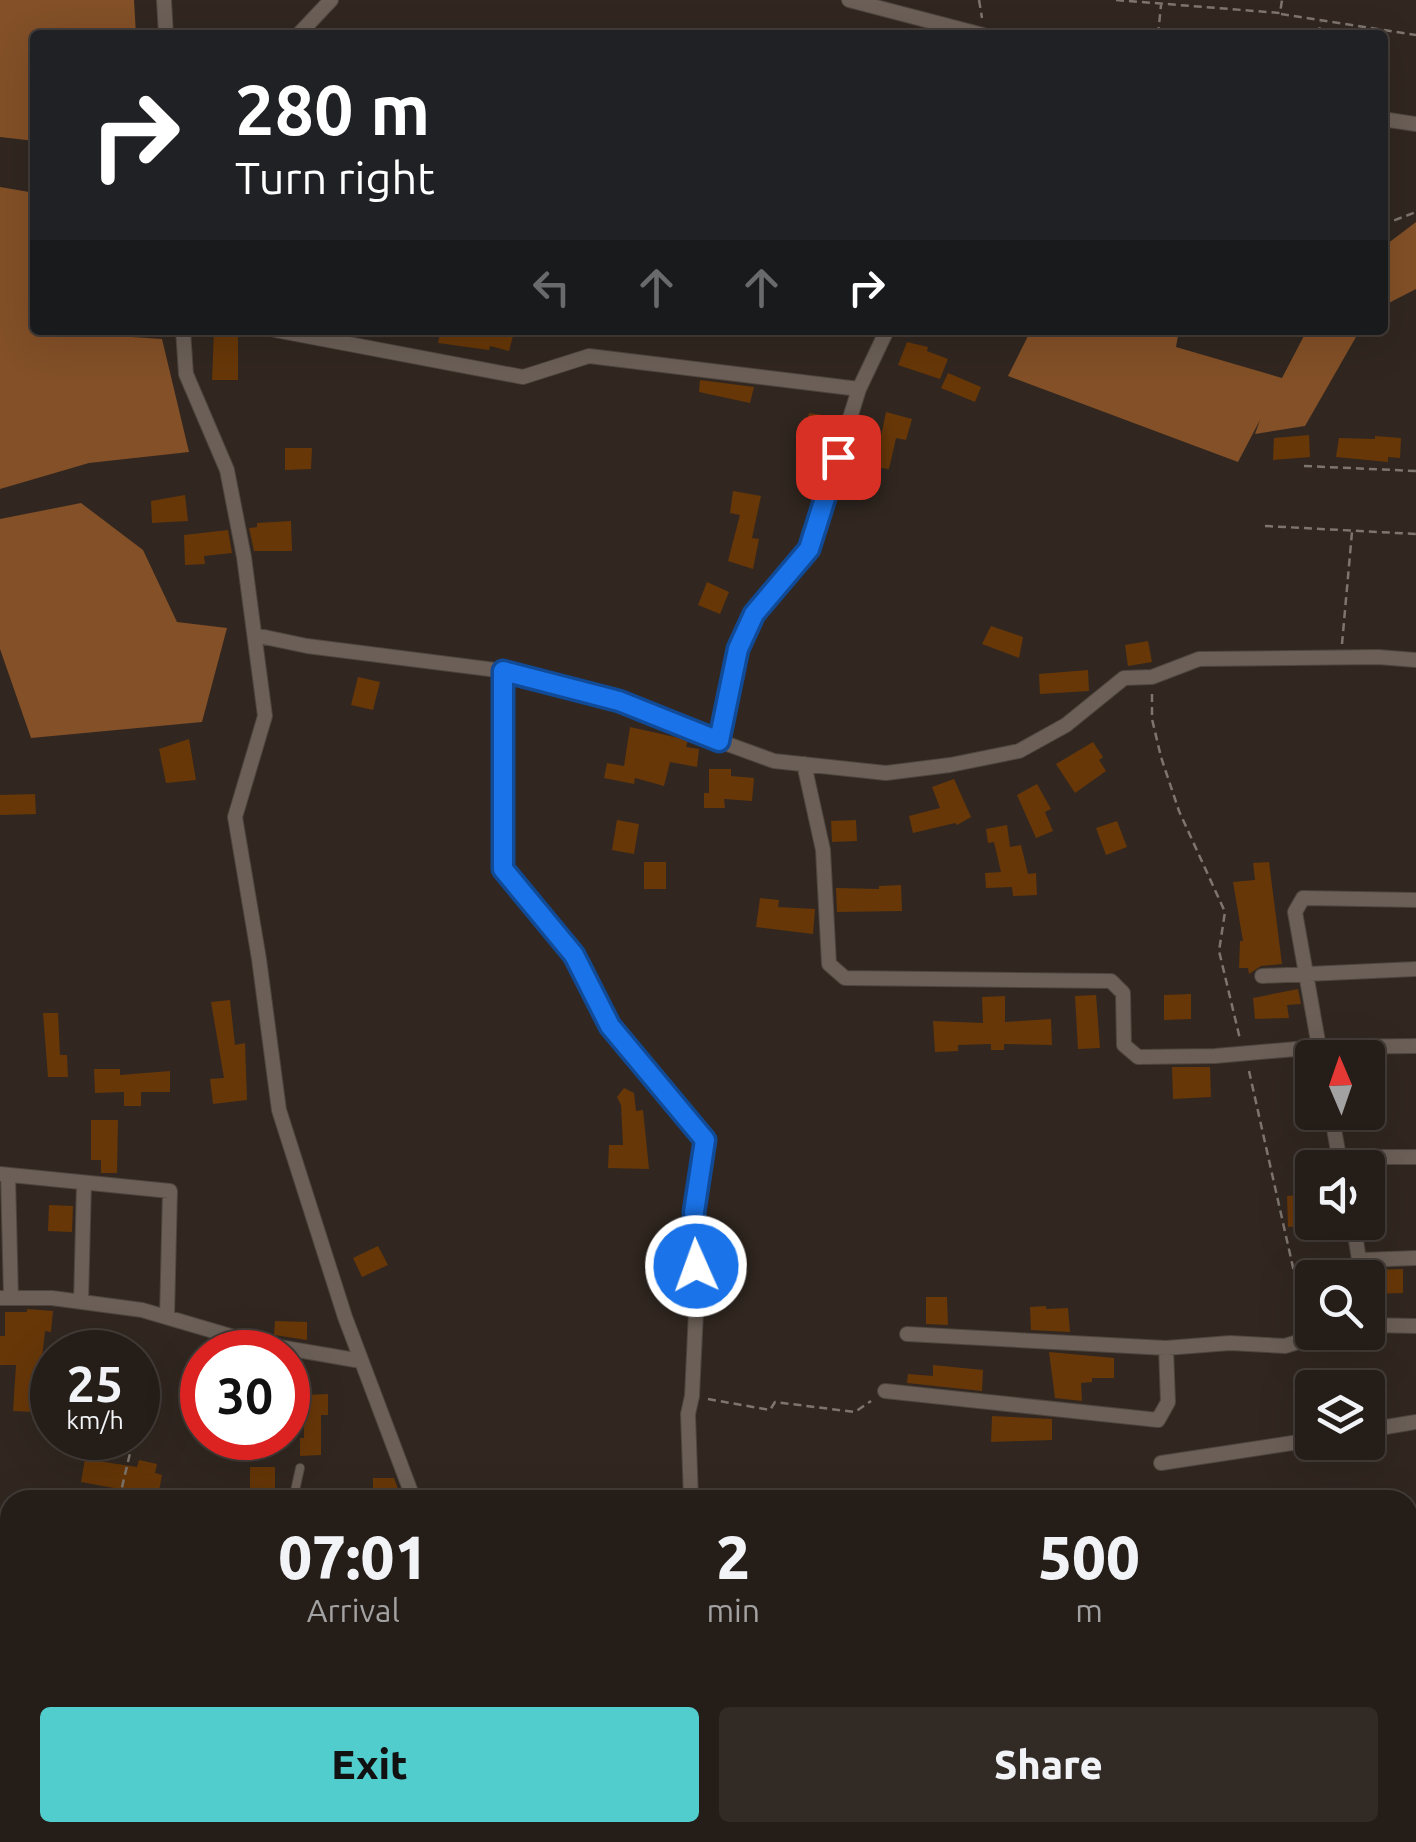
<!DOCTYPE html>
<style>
body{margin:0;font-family:Ubuntu,sans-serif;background:#312a25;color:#f1f3f6;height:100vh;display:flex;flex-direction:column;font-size:38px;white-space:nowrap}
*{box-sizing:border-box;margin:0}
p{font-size:32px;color:#a3a2a2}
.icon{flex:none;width:55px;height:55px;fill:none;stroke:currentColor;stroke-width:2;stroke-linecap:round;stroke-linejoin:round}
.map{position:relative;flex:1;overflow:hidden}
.side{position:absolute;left:0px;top:1490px;width:1418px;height:352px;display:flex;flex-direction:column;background:#251d18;border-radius:30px 30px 0 0;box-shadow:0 10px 40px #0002,0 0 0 2px #423b37}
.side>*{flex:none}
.guide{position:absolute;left:30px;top:30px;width:1358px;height:305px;border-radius:10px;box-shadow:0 10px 40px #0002,0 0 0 2px #423b37;background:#202124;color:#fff;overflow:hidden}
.needle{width:65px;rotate:358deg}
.buttons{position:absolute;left:1295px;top:1040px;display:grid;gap:20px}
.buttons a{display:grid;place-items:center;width:90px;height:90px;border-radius:10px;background:#251d18;box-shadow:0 10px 40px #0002,0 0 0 2px #423b37;font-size:50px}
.speed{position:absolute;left:30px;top:1330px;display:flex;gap:20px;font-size:50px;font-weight:700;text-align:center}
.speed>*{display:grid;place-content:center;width:130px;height:130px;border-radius:50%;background:#251d18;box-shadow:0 10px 40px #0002,0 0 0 2px #423b37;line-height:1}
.speed small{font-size:25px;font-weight:400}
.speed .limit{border:15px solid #d22;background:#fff;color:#111}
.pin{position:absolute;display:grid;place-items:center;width:85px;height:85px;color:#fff;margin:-42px;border-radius:20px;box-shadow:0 5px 15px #0006}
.me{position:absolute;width:110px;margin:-55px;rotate:358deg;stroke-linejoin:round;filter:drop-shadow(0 0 8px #0008)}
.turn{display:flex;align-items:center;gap:35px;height:210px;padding:0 40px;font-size:45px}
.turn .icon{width:130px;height:130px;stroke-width:2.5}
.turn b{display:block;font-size:70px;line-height:85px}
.lanes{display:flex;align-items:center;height:95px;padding:0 40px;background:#0003;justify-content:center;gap:50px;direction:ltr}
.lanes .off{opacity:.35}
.eta{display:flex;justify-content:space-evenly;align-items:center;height:170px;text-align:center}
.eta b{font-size:60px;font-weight:800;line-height:70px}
.button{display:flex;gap:20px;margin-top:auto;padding:20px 40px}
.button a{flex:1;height:115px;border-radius:10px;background:#52cdcd;color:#111;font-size:40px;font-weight:800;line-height:115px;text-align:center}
.button a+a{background:#312a25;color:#f1f3f6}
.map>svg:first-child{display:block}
.forest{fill:#835027}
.building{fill:#673708}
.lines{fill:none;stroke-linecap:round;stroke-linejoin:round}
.service-casing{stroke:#4e453f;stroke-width:10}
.minor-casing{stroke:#4e453f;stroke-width:16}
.path{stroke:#7e756f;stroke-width:2.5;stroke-dasharray:8 5;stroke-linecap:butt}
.service{stroke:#6b5f57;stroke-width:8}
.minor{stroke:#6b5f57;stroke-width:14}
.route-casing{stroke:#114b97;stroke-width:25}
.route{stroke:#1a73e8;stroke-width:18}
</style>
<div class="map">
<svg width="1416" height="1842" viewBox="0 0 1416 1842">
<rect width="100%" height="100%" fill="#312720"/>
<path class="forest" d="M0 0H134L136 35H35V141L0 137Z
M0 187 35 193V330H71L72 333 162 339 189 452 89 463 0 489Z
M1416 222V289L1383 306V247Z
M1031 330H1179L1176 347 1282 378 1307 330H1360L1305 426 1255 434 1260 420 1238 462 1008 376Z
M81 503 143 550 177 622 227 628 202 722 31 738 0 649V519Z
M147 1832 305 1833 307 1842H136Z"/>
<path class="building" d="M214 330H238V380H212Z
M441 330H490L513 336 509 351 490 346 489 350 438 343Z
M907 342 928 347 927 351 948 359 940 379 898 365Z
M948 373 981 387 975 402 941 388Z
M700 380 754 387 750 403 699 392Z
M886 412 912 419 906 440 896 438 889 469 863 466 871 444 879 446Z
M809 413 829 416 824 446 803 442Z
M1309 435 1310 457 1273 460 1274 438Z
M1375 436 1401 438 1400 458 1388 457V462L1336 457 1339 438 1375 439Z
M285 448H312L311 469 285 470Z
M733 491 761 496 752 538 759 539 753 569 728 561 740 515 730 513Z
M185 495 188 521 152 523 151 501Z
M291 521 292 551H254L249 528 257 527V523Z
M228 530 232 553 204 556 205 564 185 565 184 535Z
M707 582 729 592 720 614 698 605Z
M991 626 1023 637 1019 658 982 644Z
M1148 641 1152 662 1128 666 1125 645Z
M1088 670 1089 691 1040 694 1039 674Z
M358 677 380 682 373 710 351 705Z
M630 727 688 740 686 747 699 749 697 767 670 762 664 786 635 778 634 784 604 778 607 763 624 766Z
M189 739 196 780 166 783 159 749Z
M1093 742 1103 757 1099 760 1106 771 1075 793 1056 764Z
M709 769H731V776L754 778 752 801 724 799 725 808H704V793H709Z
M954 779 971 817 957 825 955 823 913 833 909 816 940 808 932 787Z
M1037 784 1051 809 1045 812 1053 831 1036 838 1017 795Z
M35 794 36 814 0 815V795Z
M617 820 639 824 634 854 612 850Z
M856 820 857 841 832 842 831 821Z
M1117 821 1127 847 1106 855 1096 828Z
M1007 825 1010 847 1021 845 1028 874 1036 873 1037 895 1013 896 1012 887 986 888 985 873 1001 872 994 842 988 843 986 829Z
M644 862H666V889H644Z
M1269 862 1282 964 1261 966 1249 974 1248 968H1239L1240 941H1243L1233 882 1255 880 1253 863Z
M901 885 902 911 837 912 836 888 879 889V886Z
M760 898 779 900 778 907 815 909 813 934 756 927Z
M1298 989 1301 1004 1287 1005 1289 1018 1255 1019 1253 998Z
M1191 994V1019L1164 1020V995Z
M1096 995 1100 1048 1078 1049 1075 996Z
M1005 996V1022L1051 1019 1052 1045 1004 1044V1050H991V1044L958 1045V1051L935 1052 933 1021 983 1023 982 997Z
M230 1000 235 1045 245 1043 247 1100 213 1104 210 1079 224 1078 211 1002Z
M43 1013H58L60 1055H67L68 1077H48Z
M1172 1067H1210L1211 1097 1173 1099Z
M94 1069H120V1075L170 1071V1092H141V1106H124V1092L95 1093Z
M624 1088 634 1093 636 1111 643 1110 649 1169 608 1168 609 1145H623L621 1105 617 1097Z
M91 1120H118L117 1173H101V1160H91Z
M1312 1194V1225L1288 1227 1287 1196Z
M49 1205 73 1206 72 1232 48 1231Z
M378 1246 388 1265 362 1277 353 1258Z
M1403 1269V1293L1369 1294 1372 1270Z
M926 1297H947L948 1325 926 1324Z
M1046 1306V1309L1068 1308 1070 1332 1031 1330 1030 1307Z
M27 1309 53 1311 51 1332 45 1331 40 1376 36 1375 34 1412 13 1411 16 1365H0V1336H5V1312H27Z
M275 1321 307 1322V1340L274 1335Z
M1049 1352 1114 1358V1378H1092V1382L1081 1383 1082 1401 1055 1398Z
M933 1365 983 1370 982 1391 907 1383 908 1374 933 1376Z
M328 1394V1415H321V1455L300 1456V1438H304V1395Z
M992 1416 1052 1419V1440L991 1442Z
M85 1459 137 1467 139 1460 157 1464 155 1473 162 1475 158 1496 81 1482Z
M250 1467H275V1490H250Z
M373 1478H394L402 1500H373Z"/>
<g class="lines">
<g class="service-casing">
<path id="service" d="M293 1500 300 1468"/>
</g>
<g class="minor-casing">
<path id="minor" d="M164 0 166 35
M849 0 983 35
M298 35 331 0
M1382 119 1416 124
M183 330 186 374 227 470 244 557 265 716 235 817 259 959 279 1110 345 1317 414 1500
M275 330 523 377 589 356 859 389
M887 330 859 389 809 549 755 614 738 649 719 741 774 761 886 773 950 765 1019 751 1066 725 1124 678 1152 677 1199 659 1378 657 1416 660
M255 635 307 646 520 673 619 701 719 741
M503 671V869L574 955 610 1026 705 1141 694 1212 697 1290 692 1396 688 1414 691 1500
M804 764 823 850 829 964 845 978 1111 981 1123 993 1124 1045 1138 1057 1215 1056 1319 1047 1295 912 1303 898 1416 900
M1262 976 1416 969
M1321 1058 1319 1047 1416 1046
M1331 1112 1341 1168
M1339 1157H1416
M0 1174 170 1191 167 1317
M8 1175 11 1298
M1353 1222 1362 1278
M1361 1260 1416 1258
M0 1298H52L142 1310 251 1342 361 1361
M81 1302 84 1183
M1368 1325 1416 1326
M907 1334 1166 1348 1230 1343 1285 1346 1330 1332
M885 1391 1158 1420 1168 1402 1166 1348
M1368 1430 1416 1422
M1161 1463 1312 1440
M1408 1522 1416 1521
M0 1545 10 1546
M0 1724 10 1726
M559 1832 562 1842
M61 1842 62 1832"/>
</g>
<path class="path" d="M979 0 982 18
M1116 0 1280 13 1282 0
M1281 14 1416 35
M1158 35 1161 5
M1318 35 1321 22
M1382 225 1416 212
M1304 466 1416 471
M1265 526 1416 534
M1342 644 1352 532
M1152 694V719L1161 757 1179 811 1225 912 1219 951 1240 1039
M1249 1071 1305 1321
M45 1392 52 1394
M708 1399 770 1410 775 1402 855 1412 871 1401
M119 1500 131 1449 130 1438"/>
<use href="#service" class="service"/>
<use href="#minor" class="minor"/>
</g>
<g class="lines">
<g class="route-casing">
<path id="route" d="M696 1266 694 1212 705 1140 610 1026 574 955 503 869V671L619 701 719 741 738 649 754 614 809 549 838 457"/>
</g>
<use href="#route" class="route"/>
</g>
</svg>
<div class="buttons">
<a><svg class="needle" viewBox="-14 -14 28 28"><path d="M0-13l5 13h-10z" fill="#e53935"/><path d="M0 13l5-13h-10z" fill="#a3a2a2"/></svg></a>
<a><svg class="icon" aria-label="sound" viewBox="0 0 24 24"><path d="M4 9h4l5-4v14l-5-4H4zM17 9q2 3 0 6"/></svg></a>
<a><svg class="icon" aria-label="search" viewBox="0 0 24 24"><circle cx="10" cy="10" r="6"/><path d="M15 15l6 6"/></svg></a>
<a><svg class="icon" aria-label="layers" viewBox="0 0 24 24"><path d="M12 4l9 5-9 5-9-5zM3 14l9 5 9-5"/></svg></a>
</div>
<div class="speed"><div>25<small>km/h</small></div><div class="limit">30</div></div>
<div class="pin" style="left:838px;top:457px;background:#d93025"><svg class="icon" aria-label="arrive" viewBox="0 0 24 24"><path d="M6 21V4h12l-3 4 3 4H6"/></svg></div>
<svg class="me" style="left:696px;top:1266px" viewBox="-20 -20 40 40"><circle r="17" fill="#1a73e8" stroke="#fff" stroke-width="3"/><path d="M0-11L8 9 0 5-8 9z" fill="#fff"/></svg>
<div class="guide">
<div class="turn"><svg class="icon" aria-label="right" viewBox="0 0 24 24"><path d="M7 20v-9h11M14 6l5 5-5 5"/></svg><div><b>280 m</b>Turn right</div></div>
<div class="lanes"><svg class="icon off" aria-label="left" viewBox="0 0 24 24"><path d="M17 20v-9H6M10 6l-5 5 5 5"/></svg><svg class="icon off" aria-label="ahead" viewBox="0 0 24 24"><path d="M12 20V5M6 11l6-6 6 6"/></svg><svg class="icon off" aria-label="ahead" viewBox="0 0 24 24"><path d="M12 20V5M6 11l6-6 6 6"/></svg><svg class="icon" aria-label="right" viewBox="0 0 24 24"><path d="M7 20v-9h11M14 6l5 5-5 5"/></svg></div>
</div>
<section class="side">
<div class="eta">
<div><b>07:01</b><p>Arrival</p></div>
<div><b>2</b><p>min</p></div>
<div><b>500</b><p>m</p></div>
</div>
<div class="button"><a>Exit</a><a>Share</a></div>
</section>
</div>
